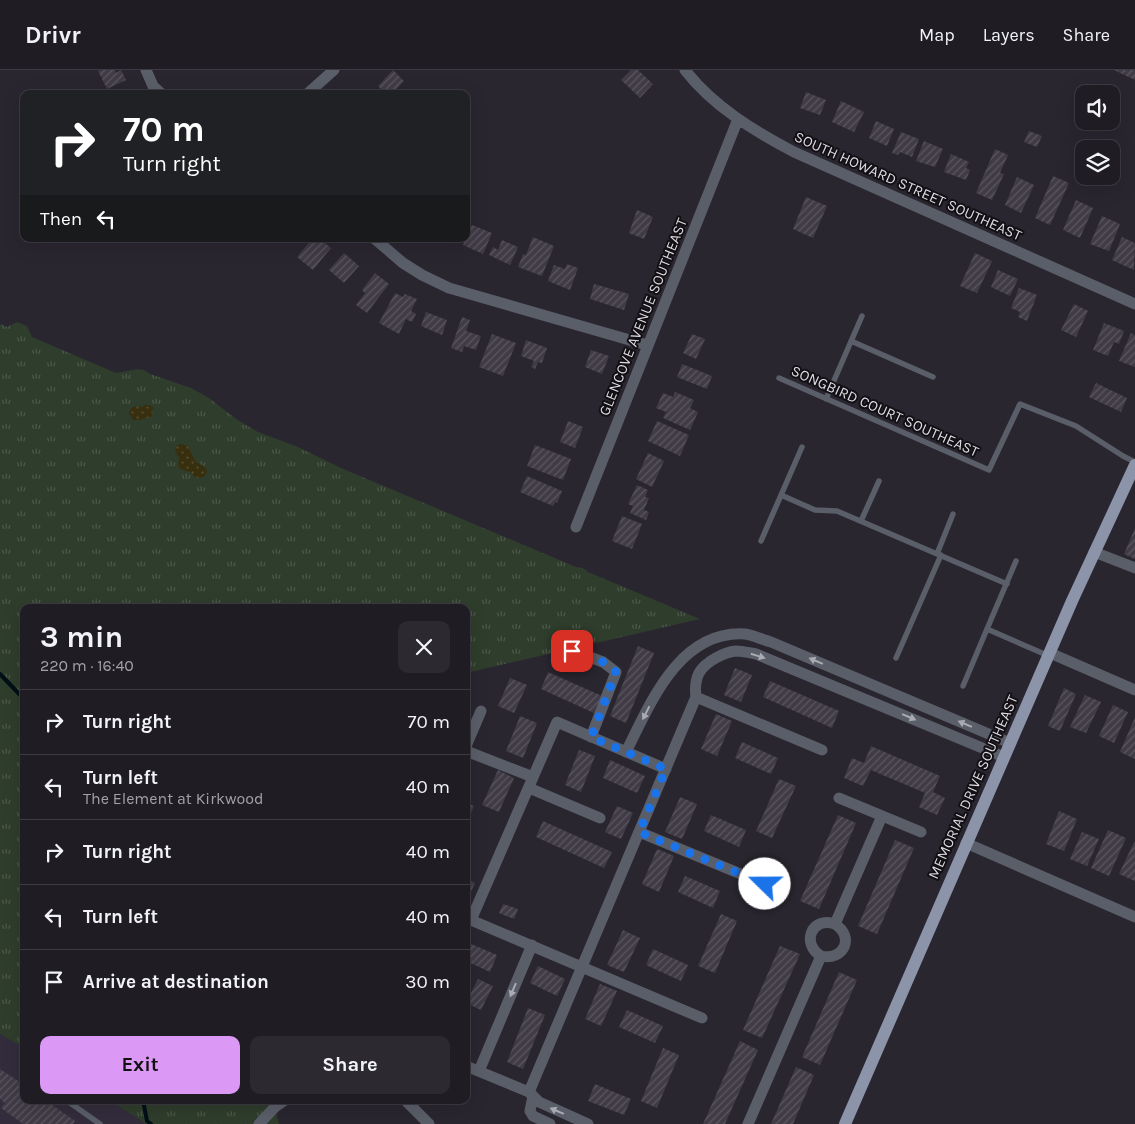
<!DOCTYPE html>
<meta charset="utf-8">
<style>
body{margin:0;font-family:Karla,sans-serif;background:#2d2931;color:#f1f3f6;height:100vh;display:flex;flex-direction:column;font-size:19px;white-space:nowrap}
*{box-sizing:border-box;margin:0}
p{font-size:16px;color:#a2a1a6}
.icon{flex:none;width:28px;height:28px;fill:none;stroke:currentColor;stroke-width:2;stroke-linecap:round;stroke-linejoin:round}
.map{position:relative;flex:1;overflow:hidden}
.panel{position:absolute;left:20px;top:534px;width:450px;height:500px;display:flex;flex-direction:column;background:#201c24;border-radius:10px;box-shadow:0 5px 20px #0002,0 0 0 1px #3d3a41}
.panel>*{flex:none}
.hud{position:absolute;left:20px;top:20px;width:450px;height:152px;border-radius:10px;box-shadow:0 5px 20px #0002,0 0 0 1px #3d3a41;background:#202124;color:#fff;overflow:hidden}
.tools{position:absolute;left:1075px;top:15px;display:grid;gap:10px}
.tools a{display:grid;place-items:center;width:45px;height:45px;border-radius:10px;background:#201c24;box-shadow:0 5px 20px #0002,0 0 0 1px #3d3a41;font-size:25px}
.pin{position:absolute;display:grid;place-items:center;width:42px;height:42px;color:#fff;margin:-21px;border-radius:10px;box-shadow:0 2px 8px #0006}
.me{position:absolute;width:55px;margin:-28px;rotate:292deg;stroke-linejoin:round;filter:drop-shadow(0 0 4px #0008)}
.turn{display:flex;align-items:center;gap:18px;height:105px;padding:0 20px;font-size:22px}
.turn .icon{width:65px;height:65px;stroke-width:2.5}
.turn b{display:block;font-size:35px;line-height:42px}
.then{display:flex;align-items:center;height:48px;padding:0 20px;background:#0003;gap:10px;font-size:19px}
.round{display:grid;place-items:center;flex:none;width:52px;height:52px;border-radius:10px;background:#2d2931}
.headline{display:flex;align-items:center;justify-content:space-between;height:85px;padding:0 20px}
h1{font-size:30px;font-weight:700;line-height:38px}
.cta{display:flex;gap:10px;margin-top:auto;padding:10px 20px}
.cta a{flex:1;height:58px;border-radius:10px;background:#db99f5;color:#111;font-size:20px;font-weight:700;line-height:58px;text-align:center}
.cta a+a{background:#2d2931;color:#f1f3f6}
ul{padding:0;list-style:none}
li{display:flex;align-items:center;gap:15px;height:65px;padding:0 20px;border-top:1px solid #3d3a41}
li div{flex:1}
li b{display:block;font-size:19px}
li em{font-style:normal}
header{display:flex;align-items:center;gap:30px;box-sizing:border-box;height:70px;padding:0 25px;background:#201c24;border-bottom:1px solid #3d3a41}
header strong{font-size:24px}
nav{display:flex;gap:28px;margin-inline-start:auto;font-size:18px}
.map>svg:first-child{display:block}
.built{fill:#332c3c}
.grass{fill:url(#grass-tufts)}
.sand{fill:url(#sand-dots)}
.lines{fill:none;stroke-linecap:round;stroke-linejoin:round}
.stream{stroke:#001017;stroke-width:4}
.building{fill:url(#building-hatch)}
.service{stroke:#5a5e69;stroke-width:5.5}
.minor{stroke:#5a5e69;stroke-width:11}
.primary{stroke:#8c94aa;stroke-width:12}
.oneway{fill:#a9aab2}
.route{stroke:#1a73e8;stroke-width:9;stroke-dasharray:0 16.2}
.labels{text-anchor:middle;stroke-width:4;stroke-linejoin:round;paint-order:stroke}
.street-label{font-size:15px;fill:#dedce2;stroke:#121014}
</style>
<header>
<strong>Drivr</strong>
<nav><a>Map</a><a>Layers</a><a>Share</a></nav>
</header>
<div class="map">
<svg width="1135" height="1054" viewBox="0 0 1135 1054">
<defs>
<pattern id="grass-tufts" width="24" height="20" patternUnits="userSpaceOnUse" patternTransform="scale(1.25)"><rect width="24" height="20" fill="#2f3d2c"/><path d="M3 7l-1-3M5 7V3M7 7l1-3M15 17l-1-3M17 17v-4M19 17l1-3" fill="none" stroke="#4d584a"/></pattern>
<pattern id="sand-dots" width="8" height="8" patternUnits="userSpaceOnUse" patternTransform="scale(1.25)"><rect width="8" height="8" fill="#372f0e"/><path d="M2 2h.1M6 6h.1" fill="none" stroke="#544d31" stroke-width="1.8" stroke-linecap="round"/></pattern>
<pattern id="building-hatch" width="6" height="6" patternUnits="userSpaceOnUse" patternTransform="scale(1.25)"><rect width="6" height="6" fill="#403b46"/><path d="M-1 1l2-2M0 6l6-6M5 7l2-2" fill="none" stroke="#5b5760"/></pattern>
</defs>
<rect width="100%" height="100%" fill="#2a2630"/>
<path class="built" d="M0 964 24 978V1030H109L146 1054H0Z"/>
<path class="grass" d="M17 252 27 256 32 267 116 303 138 299 144 300 150 304 191 318 209 328 236 349 258 362 298 377 341 398 576 497 583 498 588 502 700 549 466 603V538H24V978L0 964V254L7 257Z
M109 1030H273L279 1054H146Z"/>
<path class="sand" d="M145 335H149L153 337 152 346C149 348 136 351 133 350L129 343C132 335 135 336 142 337Z
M181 374 188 376 195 391 205 397 207 402 204 407 196 408 190 402 178 398 179 389 175 381 177 375Z"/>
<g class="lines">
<path class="stream" d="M0 604 24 629
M143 1030 147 1051 151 1054"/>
</g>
<path class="building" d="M101 0H115L116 3 121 0 126 10 107 19 98 1Z
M393 0 404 11 392 24H386L378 16Z
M631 0H638L653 14 640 28 621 10Z
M1114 0H1135V10Z
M806 22 826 30 820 45 800 38Z
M841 31 864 42 854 62 832 52Z
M876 51 894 59 887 76 869 68Z
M1029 61 1042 66 1037 77 1024 72Z
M901 62 919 69 912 87 900 82 898 85 892 83Z
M924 71 943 79 935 97 916 91Z
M995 79 1008 85 1000 103 1004 104 992 130 976 123Z
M951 84 969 92 966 98 970 100 966 110 944 102Z
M1053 106 1069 113 1050 155 1035 148Z
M1017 107 1034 115 1021 143 1005 135Z
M806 127 827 136 813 168 793 159Z
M1076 130 1093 138 1080 168 1063 160Z
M637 140 653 147 644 169 629 163Z
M1102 146 1120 154 1109 181 1090 174Z
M472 155 492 163 483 184 463 175Z
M533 167 554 176 542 206 518 197 523 184 526 185Z
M1122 167 1135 173 1134 200 1112 190Z
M312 169H320L331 178 313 200 297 187Z
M502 170 518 177 510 195 489 185 493 177 498 180Z
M344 183 359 196 344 213 329 200Z
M975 183 992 191 977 223 960 216Z
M567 194 578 198 570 220 548 211 554 195 565 199Z
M998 200 1018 209 1010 226 991 217Z
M375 203 389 214 367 243 356 235 365 223 362 220Z
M594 214 629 224 624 240 590 229Z
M1019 218 1037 225 1027 251 1018 247 1020 242 1011 238Z
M395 223 403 227 405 224 417 229 411 241 416 244 412 252 406 249 399 264 379 253Z
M1074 234 1088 241 1076 267 1061 260Z
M426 242 447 250 442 265 421 256Z
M462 247 470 250 466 261 481 266 476 280 464 276 462 282 451 278Z
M1104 253 1124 261 1119 274 1114 272 1108 286 1093 280Z
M1131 263 1135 265V297L1119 291Z
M492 264 516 273 503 306 479 297Z
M692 264 705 269 696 289 683 283Z
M526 270 547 278 542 293 538 292 535 299 531 297 534 291 521 286Z
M591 280 609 286 602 304 585 297Z
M682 294 712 306 707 319 677 307Z
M1096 313 1127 328 1121 342 1089 327Z
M675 322 694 330 690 338 698 342 690 360 663 348 666 342 656 338 663 323 673 327Z
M568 351 583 357 575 378 560 372Z
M657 351 689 365 680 386 648 371Z
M535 375 571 389 563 410 527 396Z
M648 383 664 391 652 417 636 409Z
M527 406 562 421 557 433 555 432 553 436 520 422Z
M637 415 648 420 645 427 649 428 644 440 649 442 646 450 630 443 633 436 628 434Z
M622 446 642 454 632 479 612 471Z
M1135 458V489L1124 484Z
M638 576 654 583 626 653 610 646Z
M735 598 752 605 741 632 724 625Z
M548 602 602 626 594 643 541 619Z
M510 608 527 615 514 643 498 636Z
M770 611 839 641 832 658 763 627Z
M1064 618 1076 624 1060 661 1048 656Z
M1085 625 1101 632 1086 663 1070 657Z
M1113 635 1128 642 1114 673 1099 666Z
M716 644 732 651 717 686 701 679Z
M520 646 537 653 523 688 506 681Z
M1135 647V689L1120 682Z
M742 672 778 688 771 704 735 688Z
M871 676 940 706 933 722 945 728 937 745 919 737 925 723 871 700 863 716 844 708 852 688 864 693Z
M579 680 595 686 581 722 565 715Z
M610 690 645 706 637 723 603 708Z
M498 700 514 708 499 742 482 735Z
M779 709 796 716 772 768 756 761Z
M680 727 697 734 682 769 665 762Z
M466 733 474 736 466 754Z
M617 736 633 743 621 769 605 762Z
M1059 741 1077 749 1064 781 1046 774Z
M711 745 746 760 739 777 704 761Z
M838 745 856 753 819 839 800 831Z
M543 751 612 782 604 798 536 767Z
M1108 760 1126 768 1109 806 1091 798Z
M1082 762 1099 769 1087 796 1070 789Z
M895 770 914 778 877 864 858 856Z
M1134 772H1135V811L1119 804Z
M657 779 674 786 659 822 642 814Z
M685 806 720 821 713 838 678 822Z
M466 809 475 813 466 832Z
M503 834 518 839 514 849 499 843Z
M721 844 737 851 715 903 698 896Z
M623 860 640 868 624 902 607 895Z
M469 873 497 885 490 902 466 891V878Z
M780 876 800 884 762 968 743 960Z
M653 879 688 895 681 911 646 895Z
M538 896 565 909 557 926 530 913Z
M839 902 857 910 820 995 802 987Z
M478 909 493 916 481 940 466 933Z
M600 914 617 921 601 956 585 949Z
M528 938 545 945 523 999 507 992Z
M627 940 663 956 655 973 619 957Z
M740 971 758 980 725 1054H703Z
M663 978 679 985 657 1038 641 1031Z
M796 997 814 1005 793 1054H771Z
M0 999 24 1015V1030H45L75 1051 73 1054H23L1 1038 5 1033 0 1029Z
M595 1014 631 1029 624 1045 588 1031Z"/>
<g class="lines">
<path class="service" d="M851 271 933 307
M779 308 989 400 1020 334 1076 356 1123 386 1135 392
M826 329 862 246
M781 425 815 440 837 441 1007 514
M861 451 879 411
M761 471 802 377
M937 484 953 444
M1016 491 987 559 1049 586
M896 588 941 485
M963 616 987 559
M66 1030 100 1054"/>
<path class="minor" d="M146 0 153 16 162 24
M685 0C713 36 754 61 794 82L1135 234
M307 24 334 0
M375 169 403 193 422 205 449 218 647 275
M576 457 738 49
M1094 482 1135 498
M557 575 603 592 616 602 591 667
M1050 583 1135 620
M696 627 822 680
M466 676 481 641
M466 681 533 707
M626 682C650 634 679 560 745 564 753 565 763 570 771 572L1010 673
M529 718 600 748
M839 728 921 762
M639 762 765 814
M966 773 1135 847
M466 848 702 948
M471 850 557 652 666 699
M821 886C801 874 811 846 835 854
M466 996 529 1022 696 627C695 619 695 611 699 603 705 592 724 582 736 581 743 581 750 583 756 584L1004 687
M479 1001 532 875
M529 1022 539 1032 588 1054
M533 1026 530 1041 533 1046 550 1054
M405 1030 429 1054
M259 1054 275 1037 285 1030
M748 1054 821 886C844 891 855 867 835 854L882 746"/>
<path class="primary" d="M845 1054 1072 531 1135 395"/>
</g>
<defs><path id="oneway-solid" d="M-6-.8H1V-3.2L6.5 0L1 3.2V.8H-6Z" transform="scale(1.25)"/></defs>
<g class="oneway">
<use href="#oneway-solid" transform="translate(758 586) rotate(17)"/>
<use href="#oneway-solid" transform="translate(816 591) rotate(-157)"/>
<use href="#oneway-solid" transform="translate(646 643) rotate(117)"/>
<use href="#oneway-solid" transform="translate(909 647) rotate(23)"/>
<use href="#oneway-solid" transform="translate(965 654) rotate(-157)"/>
<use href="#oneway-solid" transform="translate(513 920) rotate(113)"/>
<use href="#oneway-solid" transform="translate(557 1041) rotate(-157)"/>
</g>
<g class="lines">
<path class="route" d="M572 581 603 592 616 602 591 667 666 699 639 762 765 814"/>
</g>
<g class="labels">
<g class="street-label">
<text transform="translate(908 116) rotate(24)" y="5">SOUTH HOWARD STREET SOUTHEAST</text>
<text transform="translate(643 247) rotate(-68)" y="5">GLENCOVE AVENUE SOUTHEAST</text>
<text transform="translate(885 341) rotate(24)" y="5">SONGBIRD COURT SOUTHEAST</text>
<text transform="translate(973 717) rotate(-66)" y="5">MEMORIAL DRIVE SOUTHEAST</text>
</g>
</g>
</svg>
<div class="tools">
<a><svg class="icon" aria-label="sound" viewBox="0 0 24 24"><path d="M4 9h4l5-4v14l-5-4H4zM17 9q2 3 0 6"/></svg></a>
<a><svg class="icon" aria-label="layers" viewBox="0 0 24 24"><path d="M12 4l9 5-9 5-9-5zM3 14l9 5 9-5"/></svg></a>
</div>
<div class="pin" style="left:572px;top:581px;background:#d93025"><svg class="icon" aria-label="arrive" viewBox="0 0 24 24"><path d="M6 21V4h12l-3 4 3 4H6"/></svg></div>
<svg class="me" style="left:765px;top:814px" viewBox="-20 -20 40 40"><circle r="19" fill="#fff"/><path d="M0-13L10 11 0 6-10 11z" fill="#1a73e8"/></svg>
<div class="hud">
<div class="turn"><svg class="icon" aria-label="right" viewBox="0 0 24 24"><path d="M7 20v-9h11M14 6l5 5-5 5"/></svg><div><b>70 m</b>Turn right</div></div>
<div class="then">Then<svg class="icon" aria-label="left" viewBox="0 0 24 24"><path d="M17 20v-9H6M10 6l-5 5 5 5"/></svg></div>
</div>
<section class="panel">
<div class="headline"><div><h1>3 min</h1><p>220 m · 16:40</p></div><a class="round"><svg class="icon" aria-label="close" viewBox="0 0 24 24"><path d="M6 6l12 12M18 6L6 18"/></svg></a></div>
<ul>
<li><svg class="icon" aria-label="right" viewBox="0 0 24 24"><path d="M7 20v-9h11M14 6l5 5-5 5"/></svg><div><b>Turn right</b></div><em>70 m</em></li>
<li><svg class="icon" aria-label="left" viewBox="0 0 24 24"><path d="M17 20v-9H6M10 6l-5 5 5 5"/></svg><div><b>Turn left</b><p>The Element at Kirkwood</p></div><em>40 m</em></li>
<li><svg class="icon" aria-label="right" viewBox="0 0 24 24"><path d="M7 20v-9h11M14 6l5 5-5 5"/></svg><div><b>Turn right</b></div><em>40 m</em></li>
<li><svg class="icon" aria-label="left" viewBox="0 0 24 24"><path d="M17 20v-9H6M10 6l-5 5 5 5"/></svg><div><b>Turn left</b></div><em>40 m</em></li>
<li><svg class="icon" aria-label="arrive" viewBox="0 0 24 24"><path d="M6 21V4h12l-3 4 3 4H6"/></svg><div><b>Arrive at destination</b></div><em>30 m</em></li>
</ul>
<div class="cta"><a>Exit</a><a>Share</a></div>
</section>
</div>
